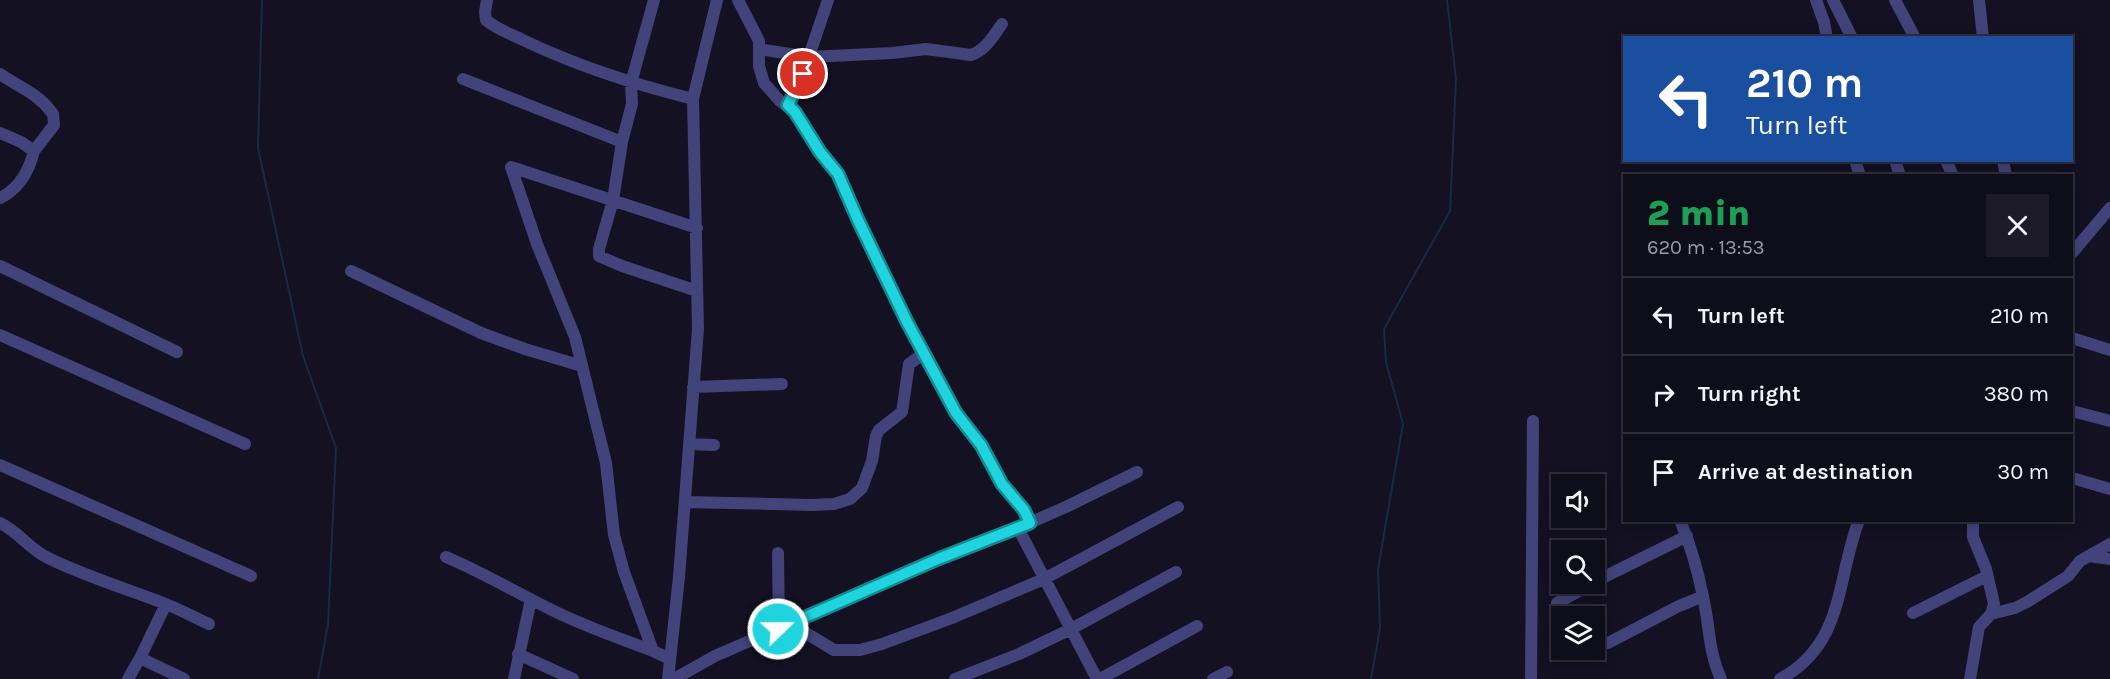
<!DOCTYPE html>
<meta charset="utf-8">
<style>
body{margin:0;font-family:Karla,sans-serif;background:#1c1b27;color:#f1f3f6;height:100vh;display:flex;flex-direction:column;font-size:22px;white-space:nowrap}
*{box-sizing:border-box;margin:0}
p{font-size:20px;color:#9b9ca2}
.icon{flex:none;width:33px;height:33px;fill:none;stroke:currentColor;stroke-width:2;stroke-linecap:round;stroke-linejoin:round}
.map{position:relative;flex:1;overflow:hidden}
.side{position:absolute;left:1623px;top:174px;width:450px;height:348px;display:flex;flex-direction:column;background:#0e0d1a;border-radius:0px;box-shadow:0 3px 15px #0003,0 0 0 2px #2e2d39}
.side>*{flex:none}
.hud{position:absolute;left:1623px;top:36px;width:450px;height:126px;border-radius:0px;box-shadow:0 3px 15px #0003,0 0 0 2px #2e2d39;background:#1a4fa0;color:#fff;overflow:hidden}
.controls{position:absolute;left:1551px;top:474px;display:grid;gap:12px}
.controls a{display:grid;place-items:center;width:54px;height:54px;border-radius:0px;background:#0e0d1a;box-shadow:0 3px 15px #0003,0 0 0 2px #2e2d39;font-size:30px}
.pin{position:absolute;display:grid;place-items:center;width:51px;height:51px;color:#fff;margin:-26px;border:3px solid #fff;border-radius:50%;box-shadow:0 2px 6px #0007}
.me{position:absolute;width:66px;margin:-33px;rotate:68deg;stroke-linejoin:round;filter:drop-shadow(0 0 4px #0008)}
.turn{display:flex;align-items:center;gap:21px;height:126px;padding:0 24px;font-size:27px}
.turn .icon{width:78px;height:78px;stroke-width:2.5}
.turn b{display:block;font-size:42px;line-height:51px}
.round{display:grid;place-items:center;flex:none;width:63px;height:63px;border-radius:0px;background:#1c1b27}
.head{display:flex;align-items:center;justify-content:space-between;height:102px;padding:0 24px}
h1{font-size:36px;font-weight:800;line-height:45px;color:#1e9e55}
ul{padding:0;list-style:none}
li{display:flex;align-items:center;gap:18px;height:78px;padding:0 24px;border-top:2px solid #2e2d39}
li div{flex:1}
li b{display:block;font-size:22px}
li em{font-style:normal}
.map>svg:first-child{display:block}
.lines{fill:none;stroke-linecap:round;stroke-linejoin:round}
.stream{stroke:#172b46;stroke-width:2}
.minor{stroke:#42437a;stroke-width:12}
.route-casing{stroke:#148a90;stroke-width:15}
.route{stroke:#1fd4de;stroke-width:10}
</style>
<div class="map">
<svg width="2110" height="679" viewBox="0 0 2110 679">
<rect width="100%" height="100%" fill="#131122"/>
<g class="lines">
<path class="stream" d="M262 0 258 148 303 356 336 448 328 624 318 679
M1371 679 1380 628 1378 569 1403 424 1386 362 1384 329 1450 211 1456 79 1447 0"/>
<path class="minor" d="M487 0 485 12 486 20C496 29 511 34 523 40 579 67 633 84 693 99
M654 0 631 83 632 104 622 142 613 200 599 249V256L622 266 697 291
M738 0 759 41V66L764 83 780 101 795 112 820 152 838 174 858 220 930 367 956 413 980 445 1002 484 1024 510 1030 523
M1816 0 1824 22 1827 38
M1833 0 1852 38
M1895 0 1915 38
M1979 0 1983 38
M759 49 809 57 892 53 926 49 971 55C986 50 993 36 1002 24
M0 74C20 88 38 93 53 114L54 125 34 151
M463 79 622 142
M788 105 803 74 828 0
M0 133 21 142 34 151C29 171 19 189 0 198
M1855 160 1860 176
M1895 160 1900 176
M1946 160 1953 176
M2003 160 2006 176
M511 167 537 244 575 337 606 463 614 535 624 572 653 651 670 659
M511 167 697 228
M2072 253 2110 208
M0 266 177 352
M351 271 481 333 525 349 582 366
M0 335 245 444
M2072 338 2110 350
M693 387 782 384
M2072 411 2110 421
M689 444 714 445
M0 465 251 576
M2072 478 2110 489
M685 502 812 505 834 504 850 499 862 488 872 461 876 436 879 430 902 412 909 364 923 354
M1680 520C1690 544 1698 571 1703 597 1710 626 1708 651 1721 679
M0 523C19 532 29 549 48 558 85 576 124 588 163 603 179 609 194 617 209 624
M1018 528 1097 679
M778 553 779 629
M2089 556 2110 559
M446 557C482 572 515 592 550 609 583 626 619 638 653 651
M1594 582 1687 536
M1557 603 1592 584
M1913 613 1987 576
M1991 614 2015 608 2027 602 2068 576 2080 561 2110 544
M791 624 834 650H860L882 644 952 618 1044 579 1178 507
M1608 643 1677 607 1703 596
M518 654 573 679
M140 658 184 679
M128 679 140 658 166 604
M514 679 531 599
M668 679 679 577 698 329 693 99 717 0
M674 679 715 656 938 559 1018 528 1068 506 1137 472
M955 679 1019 654 1071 629 1176 572
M1100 679 1197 626
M1213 679 1227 672
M1531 679 1533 421
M1780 679C1845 644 1836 580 1859 520
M1970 679 1979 627 1991 614 1994 604 1986 569 1973 537V520"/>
</g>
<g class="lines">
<g class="route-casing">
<path id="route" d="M778 629 938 559 1030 523 1024 510 1002 484 981 445 956 413 907 322 858 220 838 174 820 152 795 112 788 105 803 74"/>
</g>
<use href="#route" class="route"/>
</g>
</svg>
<div class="controls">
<a><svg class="icon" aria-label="sound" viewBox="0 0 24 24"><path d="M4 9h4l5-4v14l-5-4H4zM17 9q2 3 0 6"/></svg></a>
<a><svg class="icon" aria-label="search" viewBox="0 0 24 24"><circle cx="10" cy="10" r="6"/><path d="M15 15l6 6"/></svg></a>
<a><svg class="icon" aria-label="layers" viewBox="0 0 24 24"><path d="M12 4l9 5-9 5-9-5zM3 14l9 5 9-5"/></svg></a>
</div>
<div class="pin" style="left:803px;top:74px;background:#d93025"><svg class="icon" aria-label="arrive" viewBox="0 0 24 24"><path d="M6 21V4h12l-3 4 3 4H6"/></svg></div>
<svg class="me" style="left:778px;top:629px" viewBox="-20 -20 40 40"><circle r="17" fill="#1fd4de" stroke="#fff" stroke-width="3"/><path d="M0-11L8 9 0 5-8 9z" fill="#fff"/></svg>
<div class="hud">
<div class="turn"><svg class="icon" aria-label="left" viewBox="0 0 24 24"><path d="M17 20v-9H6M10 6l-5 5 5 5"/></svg><div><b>210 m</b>Turn left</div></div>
</div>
<section class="side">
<div class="head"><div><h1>2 min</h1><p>620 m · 13:53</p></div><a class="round"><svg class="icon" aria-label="close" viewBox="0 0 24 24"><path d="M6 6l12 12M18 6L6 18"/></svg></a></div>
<ul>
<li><svg class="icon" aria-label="left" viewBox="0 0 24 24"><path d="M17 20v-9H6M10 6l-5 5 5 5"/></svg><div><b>Turn left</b></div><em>210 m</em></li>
<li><svg class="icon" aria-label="right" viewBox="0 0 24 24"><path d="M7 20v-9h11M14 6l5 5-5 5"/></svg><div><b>Turn right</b></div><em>380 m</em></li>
<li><svg class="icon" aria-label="arrive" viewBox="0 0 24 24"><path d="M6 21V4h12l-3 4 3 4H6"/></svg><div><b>Arrive at destination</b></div><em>30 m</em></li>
</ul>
</section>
</div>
